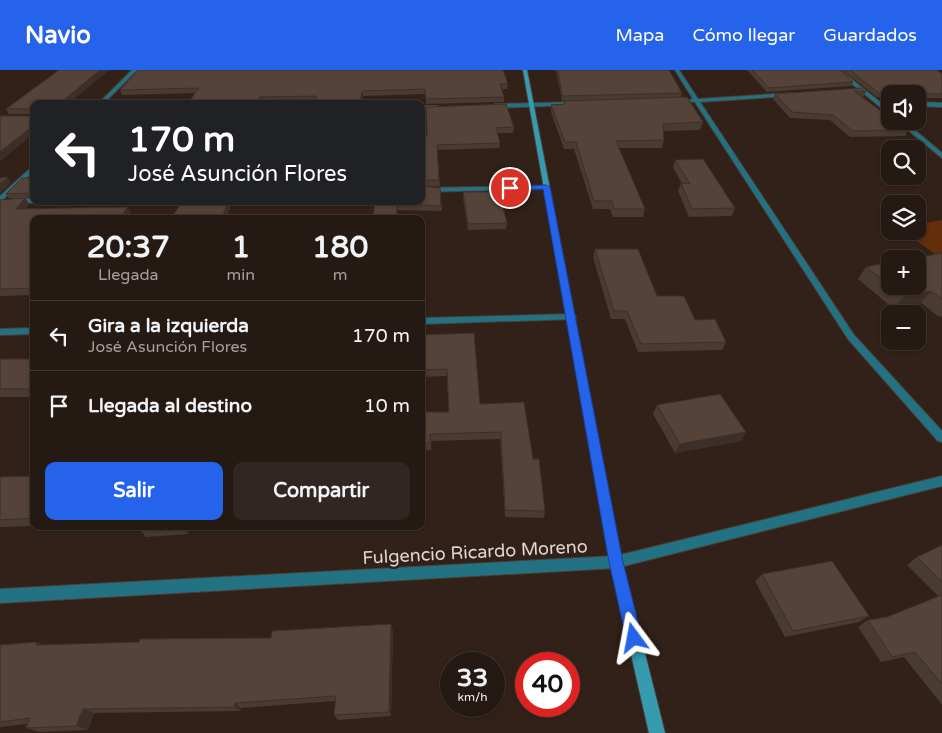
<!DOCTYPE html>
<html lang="es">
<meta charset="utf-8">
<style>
body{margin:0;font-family:"Varela Round",sans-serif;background:#312621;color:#f1f3f6;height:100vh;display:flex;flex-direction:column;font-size:19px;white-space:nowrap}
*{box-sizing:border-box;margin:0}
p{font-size:16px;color:#a3a0a0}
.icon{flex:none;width:28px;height:28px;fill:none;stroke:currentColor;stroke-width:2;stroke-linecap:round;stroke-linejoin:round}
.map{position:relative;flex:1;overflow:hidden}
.drawer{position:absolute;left:30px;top:145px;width:395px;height:315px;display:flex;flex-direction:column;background:#251913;border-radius:10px;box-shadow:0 1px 4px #0004,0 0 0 1px #423833}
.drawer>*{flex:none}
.top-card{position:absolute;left:30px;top:30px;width:395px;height:105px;border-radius:10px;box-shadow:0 1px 4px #0004,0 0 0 1px #423833;background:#202124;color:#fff;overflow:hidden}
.controls{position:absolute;left:881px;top:15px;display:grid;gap:10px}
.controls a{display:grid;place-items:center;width:45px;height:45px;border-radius:10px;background:#251913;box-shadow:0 1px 4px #0004,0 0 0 1px #423833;font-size:25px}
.speed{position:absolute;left:440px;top:582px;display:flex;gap:10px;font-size:25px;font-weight:700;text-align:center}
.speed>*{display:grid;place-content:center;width:65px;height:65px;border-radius:50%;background:#251913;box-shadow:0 1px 4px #0004,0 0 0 1px #423833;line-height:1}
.speed small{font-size:12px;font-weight:400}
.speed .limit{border:8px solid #d22;background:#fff;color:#111}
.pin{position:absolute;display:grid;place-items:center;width:42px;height:42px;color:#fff;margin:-21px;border:2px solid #fff;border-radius:50%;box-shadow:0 1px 5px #0007}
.me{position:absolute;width:55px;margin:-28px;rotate:347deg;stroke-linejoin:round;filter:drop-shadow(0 0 4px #0008)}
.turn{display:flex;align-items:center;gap:18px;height:105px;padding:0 15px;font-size:22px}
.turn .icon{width:65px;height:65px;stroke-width:2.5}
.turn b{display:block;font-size:35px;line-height:42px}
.eta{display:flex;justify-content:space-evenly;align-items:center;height:85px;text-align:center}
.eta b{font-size:30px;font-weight:700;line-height:35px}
.action{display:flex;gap:10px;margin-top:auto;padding:10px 15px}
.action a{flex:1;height:58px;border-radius:10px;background:#2563eb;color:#fff;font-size:20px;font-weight:700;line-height:58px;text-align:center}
.action a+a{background:#312621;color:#f1f3f6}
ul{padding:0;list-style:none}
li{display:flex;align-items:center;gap:15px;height:70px;padding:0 15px;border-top:1px solid #423833}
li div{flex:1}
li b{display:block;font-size:19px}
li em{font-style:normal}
header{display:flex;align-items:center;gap:30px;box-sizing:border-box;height:70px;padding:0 25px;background:#2563eb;color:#fff}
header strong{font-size:24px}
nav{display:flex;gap:28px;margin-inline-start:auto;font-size:18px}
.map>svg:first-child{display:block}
.green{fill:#642d0b}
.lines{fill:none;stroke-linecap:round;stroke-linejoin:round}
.street-casing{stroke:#4d3e36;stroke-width:2}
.secondary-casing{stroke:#4d3e36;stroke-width:2}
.street{fill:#237283;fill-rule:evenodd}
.secondary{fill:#379bb0;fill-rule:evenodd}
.wall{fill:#493a32}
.shaded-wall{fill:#3c2f29}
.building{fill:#55433a;stroke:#3c2f29}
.route{fill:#2563eb;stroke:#184099}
.labels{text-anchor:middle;stroke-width:5;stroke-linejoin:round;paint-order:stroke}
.near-street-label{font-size:18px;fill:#e2d6d1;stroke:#312119}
</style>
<header>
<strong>Navio</strong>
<nav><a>Mapa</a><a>Cómo llegar</a><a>Guardados</a></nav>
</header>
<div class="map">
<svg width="942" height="663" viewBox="0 0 942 663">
<rect width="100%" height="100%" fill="#312119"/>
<path class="green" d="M942 150V189L903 161H918V154Z"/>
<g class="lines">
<g class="street-casing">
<path id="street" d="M132 0H137L103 34H98Z
M675 0H679L698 29 790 23 788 26 700 32 854 265 942 361V372L938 371 848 269 695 32 687 31 693 29Z
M835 0H840L890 40V45Z
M576 32 578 35 495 38 492 36 495 34Z
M918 32 942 33V37L918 36Z
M421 36H438L441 38 438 40H421Z
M897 51H904L942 83V88Z
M34 95V101L0 132V126Z
M548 116 549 117 546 119 421 122V118Z
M13 129H34V131H37L34 133 11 132 10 131Z
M572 244 575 245 576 247 575 249 421 254V248Z
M34 258V264L0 265V259Z
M942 406V416L616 498 0 533V519L616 486Z"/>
</g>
<g class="secondary-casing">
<path id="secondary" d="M523 0H527L622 492 665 663H649L610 492Z"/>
</g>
<use href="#street" class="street"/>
<use href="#secondary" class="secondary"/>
</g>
<path class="wall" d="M59 0H109L68 34H34V63L0 91 32 46V44H9L6 39Z
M138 0 508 14 507 19H501L504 27V32L426 34V24L363 26 362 34H315V31L261 32V34H187L195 23 122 25 120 20Z
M556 0H669L682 23 681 27 703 52 700 60 664 61V70L662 78H619L645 139 643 147H613L610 139H593L574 79H564L551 42V35L564 34V31L679 28 562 31Z
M747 0H840L853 12 851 16 767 22Z
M842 0H937L942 4V28H918V24H890V27H877Z
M861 18 866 22 863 27H861L908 60 905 66 850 67 830 50 790 48 773 29 775 24Z
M426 37 514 57 513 63H497L500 73 499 78 437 80 440 116H421V66H427Z
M675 90 735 138 732 146 689 147 678 121 681 113 682 114 673 97Z
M34 108V128H9L6 124Z
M440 118 442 141 398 140 397 149H373L375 131Z
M463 122 507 153 506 159 468 160 463 128Z
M25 128 29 134 25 139 131 143 127 149H34V225L0 226V130Z
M595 179 657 226 695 250 726 272 722 280 638 282 625 249H611L593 187Z
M942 183V246L939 247 921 233 894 239 858 209 866 197 890 192V216H918Z
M421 265 480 334 533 389 545 441 544 448 505 447 500 369 431 371V380H421V342H449L447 306 421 307Z
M0 289H34V331L30 327H0Z
M657 335 741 371 675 383 653 344Z
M34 406V456L0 457V407Z
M130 456H190L188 464 146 467 139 459V458L132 459Z
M942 475V635L904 587 881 592 858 557 868 550 887 547 938 526 907 495 917 487Z
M762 504 869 546 859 552 785 567 755 511Z
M393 560 391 646 338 650 334 645 335 631 241 638V641L94 643 88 660 39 662 26 658 27 654 0 657V575L37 572 43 575 271 568Z"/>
<path class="shaded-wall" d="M100 0H109L68 34H59Z
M362 21 363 26 362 34H360Z
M260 27 261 32V34H257Z
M34 55V63L0 91V82Z
M8 107 11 113 0 123V114Z
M25 128 29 134 20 145 16 139Z
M229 131H233L226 149H221Z
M397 134 398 140 397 149H396Z
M128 137 131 143 127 149H119Z
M931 221 921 233 894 239 904 226Z
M746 362 741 371 675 383 680 374Z
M182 456H190L188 464Z
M391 554 393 560 391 646 389 642Z
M37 572 48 578 36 575Z
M235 633 241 638V641L234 637Z
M83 639 94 643 88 660 76 656Z"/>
<path class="building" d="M59 0H100L59 34H34V55L0 82V46H32L31 39H6Z
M138 0H503L508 14H500L504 27 426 29 425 19 362 21 360 34H315L316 26 260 27 257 34H187L199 18 120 20Z
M558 0H669L682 23 562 26Z
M752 0H840L853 12 769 18Z
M850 0H937L942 4V24L879 23Z
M861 18 866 22 854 21 890 48V51H895L908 60 853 61 833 45 792 42 775 24Z
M687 27 703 52 663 54 664 70 616 71 645 139H614L612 131H594L576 72H565L551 35 565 34 564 31Z
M506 34 514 57 496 58 500 73 437 75 439 110H421V66H427L426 37Z
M703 89 735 138 692 139 681 113 690 114 675 90Z
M8 107 0 114V108Z
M22 108H34V122L32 123 6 124Z
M421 116 440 118 441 136 397 134 396 149H373L375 131H421Z
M463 122H499L507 153 468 154Z
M25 128 16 139 128 137 119 149H34V218L0 219V130Z
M184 131H229L221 149H171L179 136H181Z
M595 179H638L657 226H684L695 250 715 249 726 272 641 274 627 241H614Z
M942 183V229L931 221 904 226 891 216H918V189H910Z
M890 192V215L866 197Z
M474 263 480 334 524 332 533 389H539L545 441 505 440 501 362 430 364V373H421V342H449L447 299 421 300V265Z
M0 289H34V325H29L33 319H0Z
M720 324 746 362 680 374 657 335Z
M34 406V448L0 450V407Z
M140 456H180L139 459Z
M942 475V512L917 487Z
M832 491 869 546 793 561 762 504Z
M942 525V614L915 582 892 587 868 550 887 547Z
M391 554 389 642 334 645 336 626 235 633 234 637 83 639 76 656 26 658 30 648 0 652V575L37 572 36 575 139 572 140 569 271 568 272 561Z"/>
<path class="route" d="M546 115 550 117 623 492 642 568 640 573 634 576 628 573 626 568 609 492 543 119 510 120 507 118 510 116Z"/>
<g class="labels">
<g class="near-street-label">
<text transform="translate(475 482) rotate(-3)" y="6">Fulgencio Ricardo Moreno</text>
</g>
</g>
</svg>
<div class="controls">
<a><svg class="icon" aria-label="sound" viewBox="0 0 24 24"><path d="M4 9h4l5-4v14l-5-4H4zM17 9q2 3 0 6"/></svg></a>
<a><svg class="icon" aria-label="search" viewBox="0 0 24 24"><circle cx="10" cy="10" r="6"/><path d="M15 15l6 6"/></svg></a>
<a><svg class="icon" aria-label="layers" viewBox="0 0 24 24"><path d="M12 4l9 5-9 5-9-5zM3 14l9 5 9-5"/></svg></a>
<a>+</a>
<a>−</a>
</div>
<div class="speed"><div>33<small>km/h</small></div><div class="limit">40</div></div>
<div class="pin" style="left:510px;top:118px;background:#d93025"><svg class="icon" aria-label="arrive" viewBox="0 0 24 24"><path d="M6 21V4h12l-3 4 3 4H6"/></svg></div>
<svg class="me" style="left:634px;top:568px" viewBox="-20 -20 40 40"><path d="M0-17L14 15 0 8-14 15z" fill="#2563eb" stroke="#fff" stroke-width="4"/></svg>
<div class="top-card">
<div class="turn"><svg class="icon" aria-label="left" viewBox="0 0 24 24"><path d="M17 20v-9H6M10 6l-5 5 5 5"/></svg><div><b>170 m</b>José Asunción Flores</div></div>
</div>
<section class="drawer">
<div class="eta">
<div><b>20:37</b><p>Llegada</p></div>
<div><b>1</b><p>min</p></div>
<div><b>180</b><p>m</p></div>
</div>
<ul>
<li><svg class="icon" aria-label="left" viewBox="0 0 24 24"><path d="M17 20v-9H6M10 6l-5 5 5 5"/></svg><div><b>Gira a la izquierda</b><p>José Asunción Flores</p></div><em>170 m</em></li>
<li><svg class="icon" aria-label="arrive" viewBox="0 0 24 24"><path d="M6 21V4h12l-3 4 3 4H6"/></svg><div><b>Llegada al destino</b></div><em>10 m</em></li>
</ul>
<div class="action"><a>Salir</a><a>Compartir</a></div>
</section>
</div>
